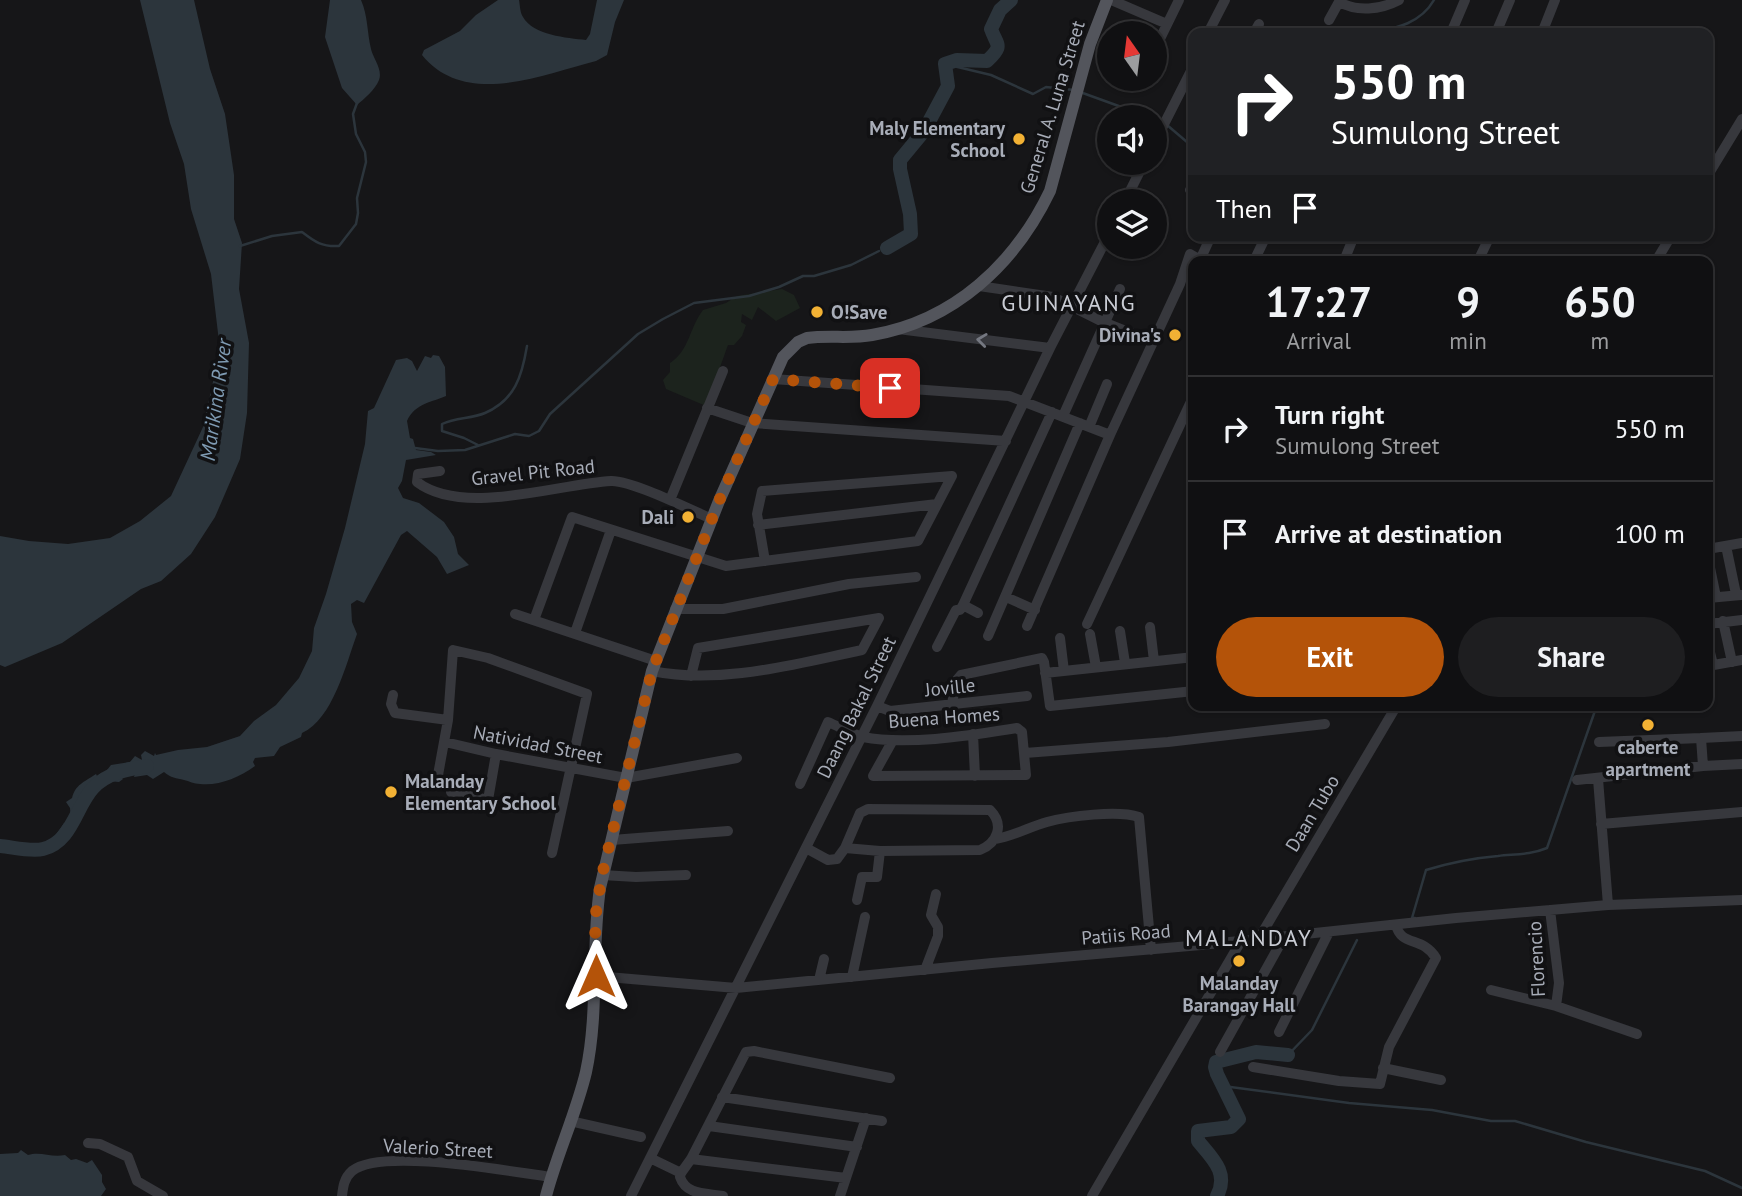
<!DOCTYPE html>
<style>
body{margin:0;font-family:"PT Sans",sans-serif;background:#1e1e20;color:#f1f3f6;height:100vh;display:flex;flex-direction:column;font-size:26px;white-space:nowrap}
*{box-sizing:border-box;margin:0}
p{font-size:23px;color:#9c9d9f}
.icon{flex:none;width:38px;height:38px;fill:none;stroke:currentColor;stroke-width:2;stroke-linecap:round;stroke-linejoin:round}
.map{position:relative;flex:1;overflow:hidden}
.details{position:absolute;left:1188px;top:256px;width:525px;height:455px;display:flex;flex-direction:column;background:#101012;border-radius:14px;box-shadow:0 2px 5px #0004,0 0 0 2px #303032}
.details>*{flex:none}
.hud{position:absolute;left:1188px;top:28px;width:525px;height:214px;border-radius:14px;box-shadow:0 2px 5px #0004,0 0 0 2px #303032;background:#202124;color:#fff;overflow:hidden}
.needle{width:46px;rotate:346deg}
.tools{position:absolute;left:1097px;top:21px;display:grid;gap:14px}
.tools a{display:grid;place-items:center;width:70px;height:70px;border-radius:50%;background:#101012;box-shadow:0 2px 5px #0004,0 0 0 2px #303032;font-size:35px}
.pin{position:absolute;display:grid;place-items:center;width:60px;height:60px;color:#fff;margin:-30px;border-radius:14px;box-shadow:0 4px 10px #0006}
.me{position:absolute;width:77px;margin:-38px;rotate:0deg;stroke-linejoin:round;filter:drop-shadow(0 0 5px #0008)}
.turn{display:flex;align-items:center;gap:24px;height:147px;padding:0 28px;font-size:32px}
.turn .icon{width:91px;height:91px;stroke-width:2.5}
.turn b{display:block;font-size:49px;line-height:60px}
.then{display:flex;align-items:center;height:66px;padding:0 28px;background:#0003;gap:14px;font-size:26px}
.eta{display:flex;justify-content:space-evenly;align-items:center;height:119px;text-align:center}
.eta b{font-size:42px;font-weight:700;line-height:49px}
.primary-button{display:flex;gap:14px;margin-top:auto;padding:14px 28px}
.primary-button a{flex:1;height:80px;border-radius:42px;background:#b45309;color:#fff;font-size:28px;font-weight:700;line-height:80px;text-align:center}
.primary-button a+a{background:#1e1e20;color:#f1f3f6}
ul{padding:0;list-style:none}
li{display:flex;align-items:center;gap:21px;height:105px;padding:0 28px;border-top:2px solid #303032}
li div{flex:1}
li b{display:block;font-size:26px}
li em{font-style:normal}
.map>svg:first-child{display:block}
.green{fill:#1c231d}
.water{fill:#2c353c}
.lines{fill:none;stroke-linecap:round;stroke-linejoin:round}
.stream{stroke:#2c353c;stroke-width:2.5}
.river{stroke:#2c353c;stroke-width:14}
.minor{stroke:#37383d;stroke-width:10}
.major{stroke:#53555c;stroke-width:12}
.oneway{stroke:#757881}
.route{stroke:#b45309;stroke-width:12;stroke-dasharray:0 21.6}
.poi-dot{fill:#f2b134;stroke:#111113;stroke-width:2.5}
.labels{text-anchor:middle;stroke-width:7;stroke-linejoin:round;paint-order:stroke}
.street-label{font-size:19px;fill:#a8adb8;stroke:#111113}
.poi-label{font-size:19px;font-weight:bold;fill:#a8adb8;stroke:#111113;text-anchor:end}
.water-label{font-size:21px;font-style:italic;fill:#7f9bb3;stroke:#111113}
.quarter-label{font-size:23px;letter-spacing:2px;fill:#c9ccd4;stroke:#111113}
</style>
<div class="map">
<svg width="1742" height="1196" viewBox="0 0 1742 1196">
<rect width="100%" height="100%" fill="#161618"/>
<path class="green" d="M782 289 794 295 800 308 776 321 758 307 752 320 742 314 741 322 746 325 742 336 734 345H728L706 406 666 389 663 380 670 372V363C690 350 689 328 703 310L726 303 737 296Z"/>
<path class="water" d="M140 0H194L210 69 225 114 234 175V219L242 243 239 289 249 343 247 413 240 459 215 517 191 554 161 581 141 589 62 643 5 667 0 665V536L29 541 68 544 110 538 140 521 171 496 203 427 220 350 211 274 191 209 184 164 170 123Z
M330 0H361C368 16 367 32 371 49 373 58 383 70 379 80 375 90 364 99 357 105L342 88 325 37Z
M498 0H519C520 5 520 13 523 17 533 35 567 38 586 40L590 34 597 0H624L615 22 607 55 596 61C541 75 465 108 422 55L424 50 460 31 476 15Z
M433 355 439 356 445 367 446 396C433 402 415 403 407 421L410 438 413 439 416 450 431 452 436 455 406 460 402 481 398 488 403 498 419 503 444 522 454 537 458 554 469 565 447 574 437 557 407 531 401 535 364 603 357 600 351 604 352 622 357 634C346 664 333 719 302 733L301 737 280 747 274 756 255 758 253 762 255 766C238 778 219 786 200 784 194 784 189 781 184 780 176 778 171 778 164 772L153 779 147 775 134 777 136 772 128 767 120 776 123 779 119 782 97 780 79 802V820L76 828 67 826 62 832 57 833 64 823 71 821 70 808 66 802 72 798C76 784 83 783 96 774L98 778V776L103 775 111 765 130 762 135 756 142 760 141 755 145 751 154 756 155 753 156 755 178 750 207 747 240 736 254 721 276 705 299 678 312 651 314 628 326 594 345 528 365 444 368 411 374 408 396 360 407 358 412 361 417 371 425 356 431 358Z
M21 1150 28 1155C41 1151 51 1158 65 1155L71 1160 76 1159 87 1163 92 1160 102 1175V1182L106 1189 101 1196H0V1154L18 1153Z"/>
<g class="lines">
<path class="stream" d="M1373 33C1397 28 1421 23 1434 0
M945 64 991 75 1033 94 1046 87 1074 90
M1080 92 1149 117
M1155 119 1157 120
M1167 125 1194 148
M240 246 272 236 302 232C315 242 322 247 339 246L356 224 358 213 357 198 366 162 365 152 356 134 353 114 357 103
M478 445 464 438 442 431V424C456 417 471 419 485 413 515 400 522 376 527 346
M415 448 438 451 465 450 515 434 529 436 539 431 550 414 638 334 663 319 694 303 749 296 779 287 803 276H814L851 265 879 251
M1415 918H1412L1426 870C1449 863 1474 858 1498 856 1516 854 1530 855 1547 848L1597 705
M1288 1055 1312 1030 1357 940
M1223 1086 1349 1103 1432 1110 1491 1121H1515L1586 1142 1705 1171 1742 1188"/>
<path class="river" d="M887 248 911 234 910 214 900 169V160L924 131 948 86 945 64 957 60 987 61C1004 45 997 46 991 29L1000 10 1011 0
M0 846C12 847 31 852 43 849 72 842 76 806 93 788 107 773 128 769 147 766
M1217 1196C1229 1173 1213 1159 1198 1141V1131L1231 1127 1239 1119 1217 1074 1215 1067 1216 1062 1256 1052 1288 1055"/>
<path class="minor" d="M1111 0 1167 24
M1339 2C1357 12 1380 10 1399 0
M1329 20 1340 0
M1208 33 1225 0
M1254 33 1259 24
M1451 33 1465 0
M1496 33 1510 0
M1542 33 1555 0
M1155 49 1179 0
M1138 83 1140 79
M1155 142 1194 65
M1708 175 1742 119
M1190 190 1194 192
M1125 201 1144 163
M1200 260 1211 236
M1254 261 1266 236
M1344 261 1354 236
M1478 261 1490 236
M1656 261 1671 236
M979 286 1053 297 1103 322 1153 342
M898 329 1050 348
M773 379 1009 396 1110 435
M707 408 752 423 1006 441
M1063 416 1120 289
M1089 427 1107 384
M440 471 418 474 417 482C463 517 557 484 611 481 631 480 691 510 712 519
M670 500 723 371
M758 525 937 504
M1726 546 1736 594
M1708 549 1742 543
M1708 558 1716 597
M765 561 757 514 762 491 952 476
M1006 597 1035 610
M1708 598 1741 595
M963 605 978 613
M675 609H723L849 584 916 577
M515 614 656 661
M534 620 572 517 726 566 918 541 952 476
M1723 621 1732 662
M1087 624 1194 395
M1708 624 1742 620
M1027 626 1110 435 1180 284 1190 254 1202 261
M1150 627 1154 661
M1120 631 1125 663
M575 633 611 530
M1090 634 1096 667
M988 636 1080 423
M1060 638 1064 671
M1708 644 1713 665
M937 647 956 610H960L963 605 1052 412
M1708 666 1742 660
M652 671C721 685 794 664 862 650L879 618
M1045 673 1194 657
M691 676 698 648 879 618
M393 695 391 704 395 713 448 720
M952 704 956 681 961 675 1042 658 1044 662 1050 706 1194 691
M877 706 890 711 1027 696
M973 734 975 776
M445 742 496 754 626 778 737 758
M1599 742 1701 738
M1025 753 1168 742 1325 724
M1703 766 1701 738 1742 736
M438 775 448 720 453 650 488 658 587 694 552 853
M1598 779 1608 905
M1577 780 1703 766 1742 764
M800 784 828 722C840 727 851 734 863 737 908 746 972 735 1017 728L1022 732 1026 775 873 776 893 740
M451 792 488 800 496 754
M1601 824 1742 812
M995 839C1014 836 1029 827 1047 822 1069 816 1118 810 1139 817L1151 950
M612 840 728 831
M806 848 828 860 837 859 845 848 860 813 868 809 990 810C1005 825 997 843 980 850L880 851 845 848
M602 875 636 877 686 875
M857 900 862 877H877L880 851
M1550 910 1559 983 1556 1006
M1258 940 1397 705
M925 970 938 936V927L931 915 936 894
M596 976 736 988 992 963 1201 945 1456 918 1608 905 1742 900
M852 977 865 917
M819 980 824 959
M1491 990 1556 1006 1637 1034
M1279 1032 1329 932
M1220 1052 1284 937
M1253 1067 1339 1081 1380 1084 1389 1047 1436 958C1423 936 1401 947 1396 925
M1383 1068 1441 1080
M722 1097 882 1121
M570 1121 641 1137
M709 1126 857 1147
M88 1143 100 1144 128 1157 137 1181 163 1196
M650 1158 681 1173 680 1177C686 1195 705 1193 723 1196
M691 1159 846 1178
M681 1173 691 1159 746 1052 754 1051 890 1078
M342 1196C343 1187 344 1178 352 1171 382 1147 511 1172 551 1177
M631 1196 877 706 1050 348 1110 232
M840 1196 866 1118
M1092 1196 1241 941"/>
<path class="major" d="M546 1196C557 1154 576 1114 586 1072 599 1012 591 949 600 888L652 671 719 501 783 357 798 342 807 338C829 335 851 339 872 335 954 321 1015 264 1050 191L1090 44 1107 0"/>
</g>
<defs><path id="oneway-chevron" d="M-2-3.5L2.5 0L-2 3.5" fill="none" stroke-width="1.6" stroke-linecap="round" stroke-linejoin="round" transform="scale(1.75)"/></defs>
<use class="oneway" href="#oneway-chevron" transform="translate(982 340) rotate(-173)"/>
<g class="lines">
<path class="route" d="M596 976 595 919 602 875 652 671 719 501 773 379 890 388"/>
</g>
<g class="poi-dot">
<circle cx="1019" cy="139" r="7"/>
<circle cx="817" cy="312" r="7"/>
<circle cx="1175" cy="335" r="7"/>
<circle cx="688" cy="517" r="7"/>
<circle cx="1648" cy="725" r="7"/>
<circle cx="391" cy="792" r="7"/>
<circle cx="1239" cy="961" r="7"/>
</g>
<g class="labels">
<g class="street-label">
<text transform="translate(1052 107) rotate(-73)" y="7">General A. Luna Street</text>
<text transform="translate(533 472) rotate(-6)" y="7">Gravel Pit Road</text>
<text transform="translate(950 687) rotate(-6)" y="7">Joville</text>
<text transform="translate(856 707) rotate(-64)" y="7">Daang Bakal Street</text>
<text transform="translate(944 717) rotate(-4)" y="7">Buena Homes</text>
<text transform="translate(538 744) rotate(11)" y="7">Natividad Street</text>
<text transform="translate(1312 813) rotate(-59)" y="7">Daan Tubo</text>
<text transform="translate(1126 934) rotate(-5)" y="7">Patiis Road</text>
<text transform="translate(1536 959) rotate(-93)" y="7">Florencio</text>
<text transform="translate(438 1148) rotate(3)" y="7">Valerio Street</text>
</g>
<g class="poi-label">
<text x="1005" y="135">Maly Elementary<tspan x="1005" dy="22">School</tspan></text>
<text x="831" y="319" text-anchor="start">O!Save</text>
<text x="1161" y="342">Divina's</text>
<text x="674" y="524">Dali</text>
<text x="1648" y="754" text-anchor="middle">caberte<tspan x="1648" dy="22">apartment</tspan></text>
<text x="405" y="788" text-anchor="start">Malanday<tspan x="405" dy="22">Elementary School</tspan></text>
<text x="1239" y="990" text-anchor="middle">Malanday<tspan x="1239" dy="22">Barangay Hall</tspan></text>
</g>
<g class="water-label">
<text transform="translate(216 400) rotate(-82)" y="7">Marikina River</text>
</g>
<g class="quarter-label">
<text x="1069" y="311">GUINAYANG</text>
<text x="1249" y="946">MALANDAY</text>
</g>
</g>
</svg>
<div class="tools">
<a><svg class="needle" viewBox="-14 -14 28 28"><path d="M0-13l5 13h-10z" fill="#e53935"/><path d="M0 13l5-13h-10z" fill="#9c9d9f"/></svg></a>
<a><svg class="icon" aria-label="sound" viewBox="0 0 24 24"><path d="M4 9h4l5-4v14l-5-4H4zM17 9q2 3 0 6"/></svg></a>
<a><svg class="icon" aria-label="layers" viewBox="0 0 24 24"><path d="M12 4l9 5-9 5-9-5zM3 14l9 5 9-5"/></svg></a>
</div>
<div class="pin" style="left:890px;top:388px;background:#d93025"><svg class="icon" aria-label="arrive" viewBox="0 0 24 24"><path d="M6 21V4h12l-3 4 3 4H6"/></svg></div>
<svg class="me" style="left:596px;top:976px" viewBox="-20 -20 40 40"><path d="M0-17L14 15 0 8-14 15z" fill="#b45309" stroke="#fff" stroke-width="4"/></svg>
<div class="hud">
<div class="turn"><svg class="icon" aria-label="right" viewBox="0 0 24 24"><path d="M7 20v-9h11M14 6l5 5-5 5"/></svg><div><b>550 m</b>Sumulong Street</div></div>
<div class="then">Then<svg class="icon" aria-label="arrive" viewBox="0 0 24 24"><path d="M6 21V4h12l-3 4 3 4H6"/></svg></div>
</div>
<section class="details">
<div class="eta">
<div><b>17:27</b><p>Arrival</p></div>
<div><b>9</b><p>min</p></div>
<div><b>650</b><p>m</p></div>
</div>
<ul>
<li><svg class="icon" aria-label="right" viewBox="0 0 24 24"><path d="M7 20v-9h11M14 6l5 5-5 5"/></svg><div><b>Turn right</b><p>Sumulong Street</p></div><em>550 m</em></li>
<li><svg class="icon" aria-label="arrive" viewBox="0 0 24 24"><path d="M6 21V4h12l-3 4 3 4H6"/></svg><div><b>Arrive at destination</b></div><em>100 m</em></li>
</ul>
<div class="primary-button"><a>Exit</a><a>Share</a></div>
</section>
</div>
